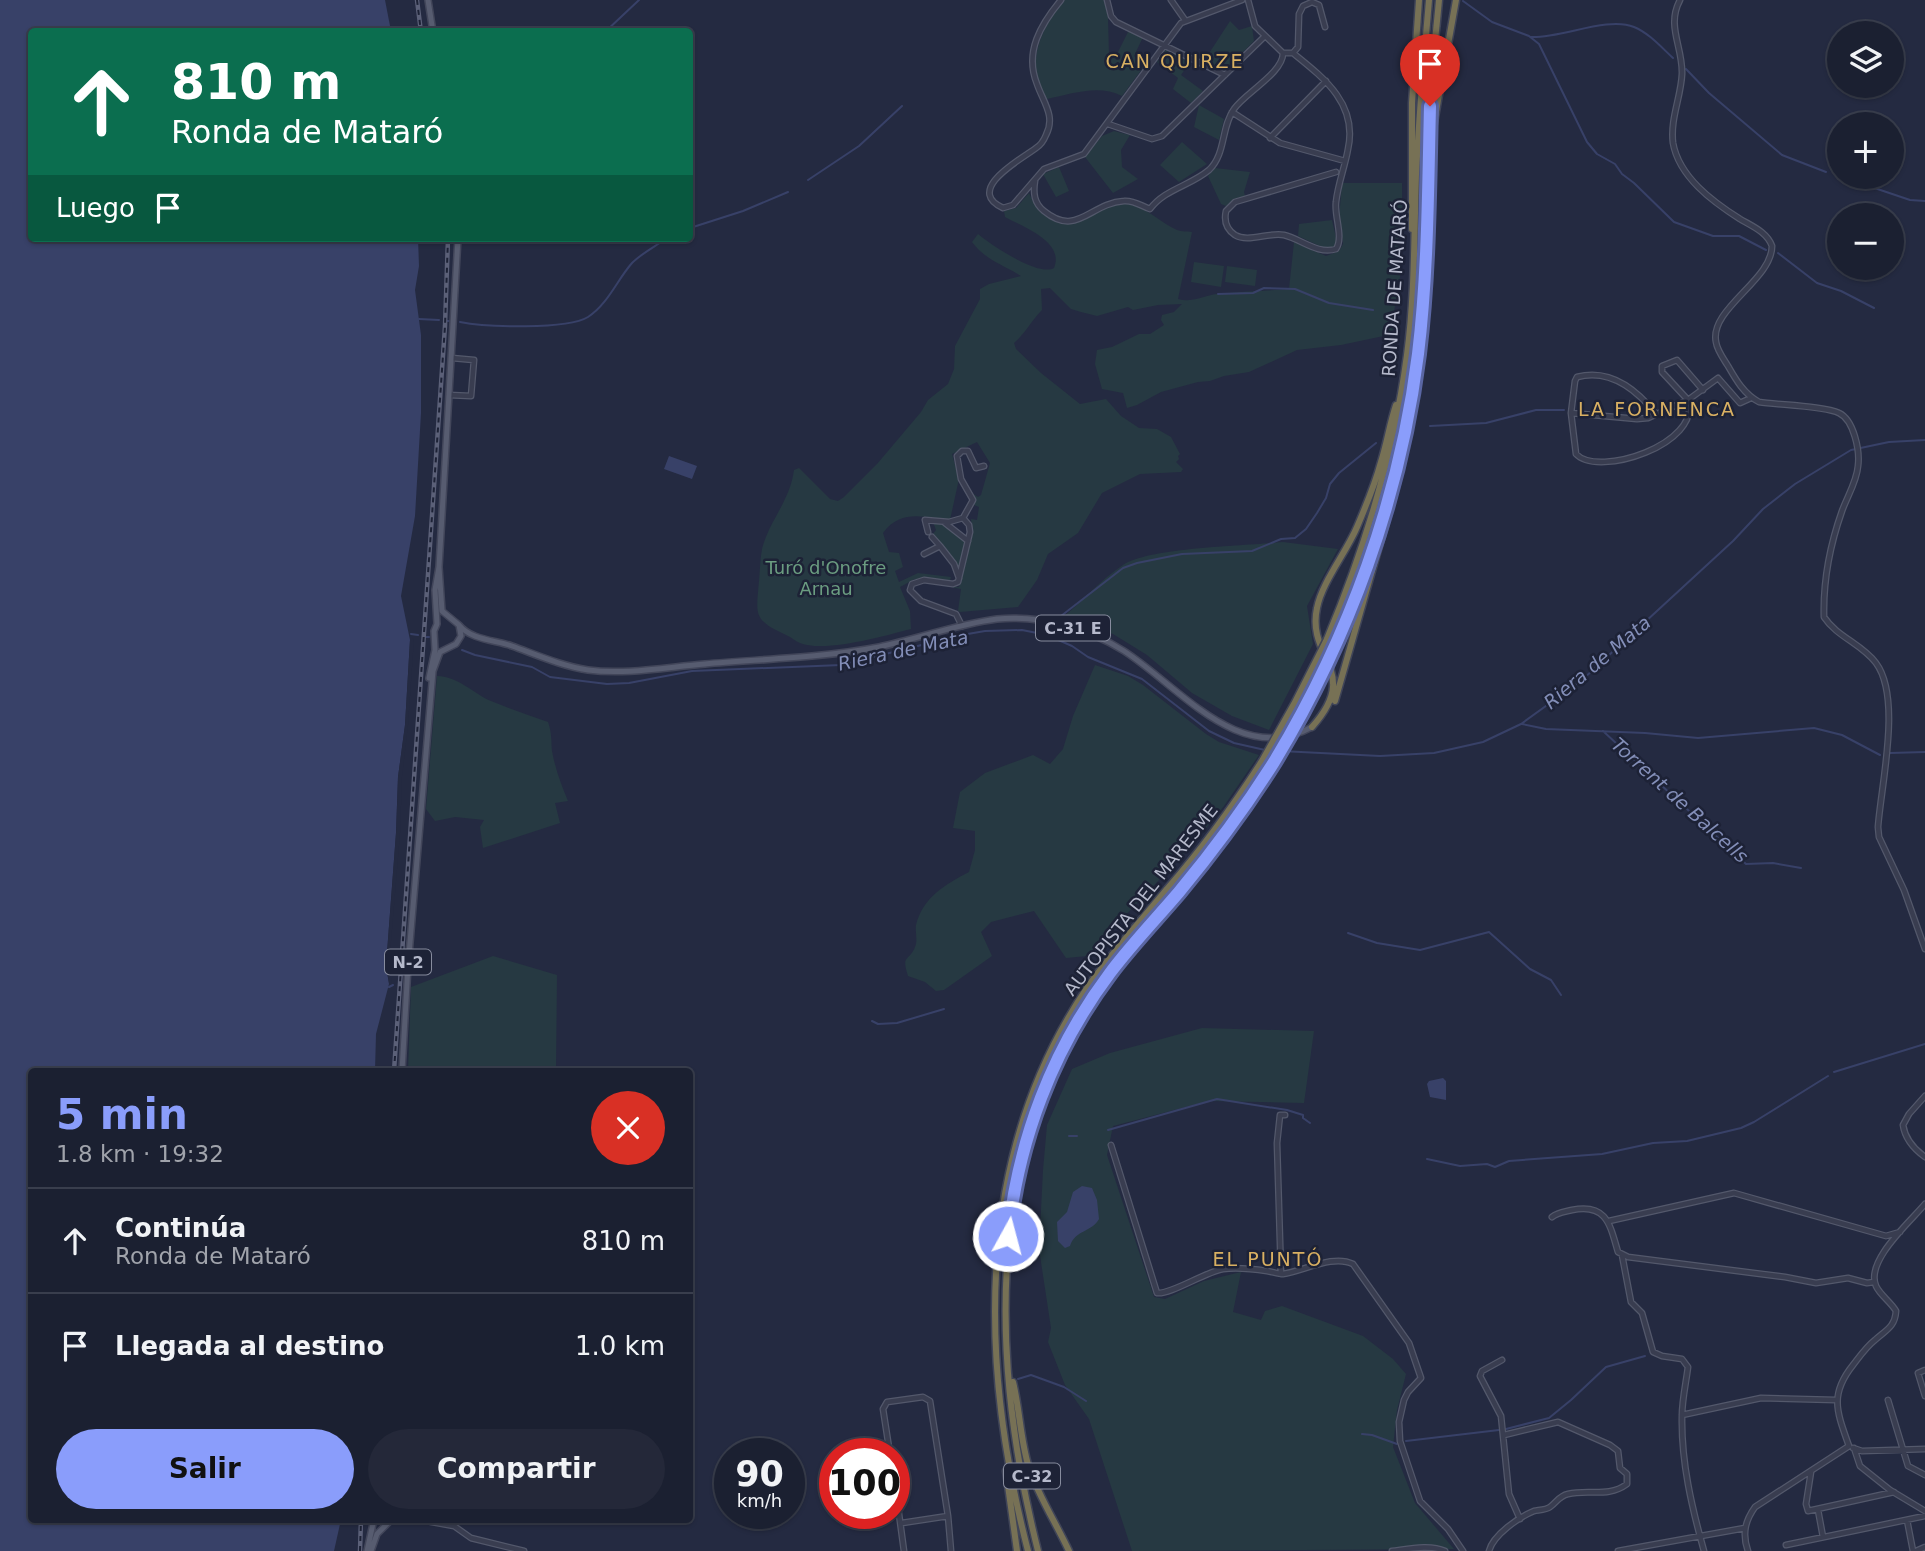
<!DOCTYPE html>
<html lang="es">
<meta charset="utf-8">
<style>
body{margin:0;font-family:"DejaVu Sans",sans-serif;background:#242839;color:#f1f3f6;height:100vh;display:flex;flex-direction:column;font-size:26px;white-space:nowrap}
*{box-sizing:border-box;margin:0}
p{font-size:23px;color:#a0a3ab}
.icon{flex:none;width:38px;height:38px;fill:none;stroke:currentColor;stroke-width:2;stroke-linecap:round;stroke-linejoin:round}
.map{position:relative;flex:1;overflow:hidden}
.drawer{position:absolute;left:28px;top:1068px;width:665px;height:455px;display:flex;flex-direction:column;background:#1b2031;border-radius:7px;box-shadow:0 2px 5px #0004,0 0 0 2px #393e4d}
.drawer>*{flex:none}
.banner{position:absolute;left:28px;top:28px;width:665px;height:214px;border-radius:7px;box-shadow:0 2px 5px #0004,0 0 0 2px #393e4d;background:#0b6e4f;color:#fff;overflow:hidden}
.tools{position:absolute;left:1827px;top:21px;display:grid;gap:14px}
.tools a{display:grid;place-items:center;width:77px;height:77px;border-radius:50%;background:#1b2031;box-shadow:0 2px 5px #0004,0 0 0 2px #393e4d;font-size:35px}
.speed{position:absolute;left:714px;top:1438px;display:flex;gap:14px;font-size:35px;font-weight:700;text-align:center}
.speed>*{display:grid;place-content:center;width:91px;height:91px;border-radius:50%;background:#1b2031;box-shadow:0 2px 5px #0004,0 0 0 2px #393e4d;line-height:1}
.speed small{font-size:18px;font-weight:400}
.speed .limit{border:10px solid #d22;background:#fff;color:#111}
.pin{position:absolute;display:grid;place-items:center;width:60px;height:60px;color:#fff;margin:-72px -30px;border-radius:50% 50% 50% 0;rotate:-45deg;box-shadow:0 0 7px #0007}
.pin .icon{rotate:45deg}
.me{position:absolute;width:77px;margin:-38px;rotate:7deg;stroke-linejoin:round;filter:drop-shadow(0 0 5px #0008)}
.turn{display:flex;align-items:center;gap:24px;height:147px;padding:0 28px;font-size:32px}
.turn .icon{width:91px;height:91px;stroke-width:2.5}
.turn b{display:block;font-size:49px;line-height:60px}
.then{display:flex;align-items:center;height:66px;padding:0 28px;background:#0003;gap:14px;font-size:26px}
.round{display:grid;place-items:center;flex:none;width:74px;height:74px;border-radius:37px;background:#242839}
.head{display:flex;align-items:center;justify-content:space-between;height:119px;padding:0 28px}
h1{font-size:42px;font-weight:600;line-height:52px;color:#8a9dfb}
.primary-button{display:flex;gap:14px;margin-top:auto;padding:14px 28px}
.primary-button a{flex:1;height:80px;border-radius:42px;background:#8a9dfb;color:#111;font-size:28px;font-weight:600;line-height:80px;text-align:center}
.primary-button a+a{background:#242839;color:#f1f3f6}
ul{padding:0;list-style:none}
li{display:flex;align-items:center;gap:21px;height:105px;padding:0 28px;border-top:2px solid #393e4d}
li div{flex:1}
li b{display:block;font-size:26px}
li em{font-style:normal}
.map>svg:first-child{display:block}
.green{fill:#263942}
.water{fill:#384168}
.pier{fill:#242a41}
.lines{fill:none;stroke-linecap:round;stroke-linejoin:round}
.stream{stroke:#384168;stroke-width:2}
.minor-casing{stroke:#53586b;stroke-width:7}
.major-casing{stroke:#42465a;stroke-width:8}
.highway-casing{stroke:#404558;stroke-width:9}
.minor{stroke:#393d50;stroke-width:4.5}
.major{stroke:#575c70;stroke-width:5}
.highway{stroke:#777155;stroke-width:6}
.rail-casing{stroke:#5b6078;stroke-width:4.5}
.rail{stroke:#1d2236;stroke-width:2;stroke-dasharray:5;stroke-linecap:butt}
.highway-bridge-casing{stroke:#404558;stroke-width:9;stroke-linecap:butt}
.highway-bridge{stroke:#777155;stroke-width:6}
.route-casing{stroke:#5a66a3;stroke-width:18}
.route{stroke:#8a9dfb;stroke-width:12}
.labels{text-anchor:middle;stroke-width:5;stroke-linejoin:round;paint-order:stroke}
.shield{fill:#1d2236;stroke:#878c9e;stroke-width:2}
.shield-label{font-size:16px;font-weight:bold;fill:#b5b9cb}
.street-label{font-size:18px;fill:#b5b9cb;stroke:#1d2236}
.park-label{font-size:18px;fill:#6b9d81;stroke:#1d2236}
.neighbourhood-label{font-size:19px;letter-spacing:2px;fill:#d9b062;stroke:#1d2236}
.water-label{font-size:19px;font-style:italic;fill:#838eb8;stroke:#1d2236}
</style>
<div class="map">
<svg width="1925" height="1551" viewBox="0 0 1925 1551">
<rect width="100%" height="100%" fill="#242a41"/>
<path class="green" d="M1065 0H1105L1108 18 1109 55 1115 58 1129 30 1143 37 1134 56 1145 65 1122 96C1098 84 1072 94 1047 99 1023 66 1041 27 1065 0Z
M1230 21 1239 30 1252 26 1254 41 1224 71 1204 61Z
M1166 49 1191 60 1181 75 1203 91 1191 103 1173 89 1178 78 1157 62Z
M1199 105 1224 119 1219 140 1194 127Z
M1114 131 1130 135 1121 150 1122 167 1138 179 1113 193 1085 157 1102 136Z
M1182 142 1207 164 1179 182 1160 165Z
M1059 167 1069 191 1056 197 1043 174Z
M1215 168 1250 172 1244 192 1245 196 1233 200 1226 206 1221 204 1208 176Z
M1342 183H1402C1402 211 1403 241 1401 270 1399 288 1391 318 1393 334L1341 345 1297 350 1249 372 1224 376 1210 381 1198 382 1161 392 1137 405 1127 408 1123 393 1102 389 1095 364 1097 350 1112 347 1139 334H1150L1164 325 1161 320 1162 315 1174 312 1182 304 1158 305 1133 310 1128 307 1097 316 1081 312 1071 309 1050 288 1041 289 1042 310C1031 321 1025 334 1014 343L1016 349 1041 373 1080 404 1106 399 1121 416 1139 428 1157 429 1171 437 1180 454 1178 456 1179 459 1176 462 1183 469 1181 472 1140 474 1102 493 1078 533 1048 554 1037 580 1018 607 960 612 958 611 961 589 925 582 959 587 972 533 971 519 977 520 979 507 974 505 975 501 972 493 978 497 981 495 990 463 977 442 952 454 959 479 950 520C924 517 900 509 883 533L889 552 899 553 903 567 895 571 899 582 918 573 951 577 950 580 915 579 900 587 910 611 911 629C884 636 825 653 800 643 795 641 791 637 786 635 753 620 756 615 759 581 760 570 760 560 762 549 769 521 790 501 794 470L799 468 830 499 838 501 844 497 877 464 921 412 928 400 948 384 954 369 955 346 980 299V289L989 284 1021 276C1004 265 985 260 972 242L978 234C991 245 1039 277 1054 268 1065 242 1023 227 1005 217L1004 211 1016 208 1029 193C1034 204 1039 210 1049 217 1079 237 1098 199 1129 204 1146 207 1161 223 1177 230 1182 232 1187 231 1192 232L1178 299C1191 303 1203 296 1216 294 1241 291 1265 291 1289 289L1294 242 1326 256 1339 251 1343 244 1339 218Z
M1332 220 1337 242 1334 247 1324 248 1298 236 1299 224Z
M1194 262 1224 266 1221 287 1191 282Z
M1227 266 1257 270 1255 286 1225 282Z
M933 522 942 523 966 541 958 572 952 557 933 534 936 530Z
M1283 542 1338 549 1307 606 1313 644 1269 730 1232 716 1192 693 1147 655 1113 634 1062 618C1083 601 1100 580 1123 565 1150 547 1247 546 1283 542Z
M1095 665 1128 676 1143 685 1206 734 1219 742 1259 755 1224 806 1194 843 1087 956 1066 958 1034 911 991 922 981 932 992 956 944 990 936 991 925 982 908 976C901 954 909 962 915 947 918 941 915 931 916 925 923 897 946 884 969 872L975 850V831L953 828 960 792 985 773 1033 755 1050 764 1063 749 1073 716Z
M437 676C460 677 472 693 491 701 510 709 529 715 548 722 552 733 551 740 552 751 555 768 561 784 568 801L555 803 560 823 483 848 480 827 484 820 455 817 435 821 426 809Z
M493 956 557 975 556 1070 408 1071 411 987Z
M1202 1028 1314 1031 1304 1103 1209 1101 1113 1126 1107 1155 1154 1297 1165 1299 1204 1281 1241 1272 1233 1312 1261 1320 1265 1311 1282 1306 1363 1336 1393 1359 1406 1374 1397 1410 1393 1447 1415 1503 1454 1549 1132 1551 1089 1419 1065 1385 1048 1342 1051 1328 1039 1249 1043 1170 1047 1125 1072 1069 1110 1053Z"/>
<path class="water" d="M0 0H385L391 31 32 32V238H418L419 266 415 290 421 335V413L415 516 401 596 410 640 405 725 398 777 396 833 386 966 389 984 376 1034 375 1071H32V1519H350L346 1524H340L334 1551H0Z
M669 456 697 466 692 479 664 469Z
M1443 1078 1446 1081V1100L1430 1097 1427 1084 1429 1081Z
M1082 1186 1092 1188 1097 1200 1099 1219C1092 1232 1075 1230 1070 1246L1065 1248 1058 1241 1057 1222 1067 1212 1073 1192Z"/>
<path class="pier" d="M414 638 408 725 402 777 400 833 389 966 392 983H389L386 966 396 833 398 777 405 725 410 640Z"/>
<g class="lines">
<path class="stream" d="M1463 1 1492 22 1529 36 1539 44 1587 142 1597 154 1615 164 1622 174 1634 183 1674 222 1713 236H1739L1766 250
M605 32 639 0
M1530 37C1560 39 1607 16 1634 27 1649 33 1662 48 1673 58
M1686 69 1709 93 1782 155 1826 172
M1838 175 1839 176
M1842 177 1910 200 1925 201
M808 180 859 146 902 106
M690 228 743 211 788 192
M1778 253 1817 283 1841 291 1874 308
M1218 294 1253 293 1264 288 1295 289 1329 303 1373 310
M419 319 439 320
M447 321H449
M460 322C485 327 567 330 588 317 608 304 617 280 632 263 642 253 656 246 667 238
M1430 426 1486 423 1536 410H1564
M1061 616 1123 568 1137 563 1182 554 1252 551 1281 539 1295 538 1306 529 1317 513 1326 498 1330 484 1339 473 1376 443
M411 634 418 635
M426 637H429
M462 650 475 655 532 667 550 677 607 684 629 683 692 671 841 665 962 635 985 631 1022 630 1047 635 1072 646 1088 657 1142 679 1209 731 1234 743 1265 750
M1522 724 1546 729 1645 733 1698 738 1814 728 1842 735 1880 755
M1603 731 1746 864 1773 863 1801 868
M1281 751 1380 756 1434 753 1483 742 1521 724 1582 680 1733 541 1763 509 1795 484 1851 450 1889 442 1925 440
M1890 753 1925 752
M1348 933 1377 943 1420 950 1489 932 1530 969 1551 980 1561 995
M389 987 393 985
M872 1021 878 1024 897 1023 944 1009
M1834 1072 1925 1044
M1108 1130 1217 1099 1287 1110 1303 1115V1118L1310 1123
M1069 1136H1077
M1427 1159 1460 1166 1487 1164 1495 1167 1509 1161 1602 1154 1653 1143 1687 1141 1741 1128 1754 1122 1828 1076
M1018 1379 1031 1375 1064 1387 1086 1401
M1506 1429 1549 1418 1571 1400 1606 1367 1645 1356
M1362 1434 1372 1435 1397 1444
M1406 1441 1499 1430"/>
<g class="minor-casing">
<path id="minor" d="M1061 0C1041 24 1024 52 1037 84 1043 102 1056 116 1046 135 1044 140 1041 145 1036 148 1023 158 963 190 1003 208L1013 205 1044 169 1084 154 1181 23 1242 0
M1107 0 1111 16 1116 22 1225 75
M1171 0 1185 20
M1248 0 1255 26 1283 53
M1680 0C1666 26 1683 47 1682 74 1681 97 1670 119 1673 143 1679 177 1713 202 1740 219 1752 226 1767 232 1772 246 1772 280 1709 309 1716 342 1717 350 1723 358 1728 366 1736 380 1744 394 1759 402 1779 405 1825 406 1839 413 1854 420 1860 451 1858 466 1857 481 1847 497 1842 511 1830 545 1823 582 1824 617 1837 637 1862 644 1876 663 1902 698 1881 785 1878 827L1879 837 1904 890 1925 949
M1293 53C1324 78 1358 104 1348 149 1345 167 1338 183 1336 202 1334 216 1344 237 1336 249 1318 255 1301 239 1284 235 1268 232 1248 243 1235 235 1226 229 1224 220 1226 211L1235 202 1336 172
M1232 112 1280 143 1345 161
M1108 124 1152 139 1162 136 1265 36
M1270 138 1326 81
M1035 181C1033 193 1034 203 1044 211 1077 238 1090 203 1124 201 1134 200 1141 206 1150 209 1165 189 1190 186 1209 170 1226 154 1221 127 1234 109 1245 93 1283 73 1283 53H1293L1298 47 1299 14 1303 6 1312 2 1319 5 1325 27
M449 395 471 396 474 360 452 358
M1688 400 1662 372V366L1677 360 1703 390
M1571 413 1637 419 1648 418 1688 400 1718 378 1740 403 1751 398
M1656 414C1637 390 1611 368 1577 377L1575 381 1571 413 1576 454C1598 478 1702 444 1688 400
M963 518 973 500 961 479 957 456 962 451H968L976 468 984 466
M945 523 968 541
M928 532 925 520 949 522 963 518
M932 537 940 546
M924 554 940 546 954 564 959 578
M962 626 956 614 921 601 910 590 912 584 924 580 953 584 958 582 970 532 969 525 963 518
M1925 1096 1909 1114 1903 1125C1905 1139 1914 1149 1925 1157
M1111 1145 1157 1293C1170 1295 1205 1272 1223 1269 1237 1267 1254 1269 1267 1271 1273 1272 1278 1274 1283 1274 1304 1271 1333 1254 1353 1264L1409 1343 1421 1378 1408 1392 1404 1400 1399 1422 1400 1441 1420 1501 1448 1529 1463 1551
M1552 1217C1558 1212 1564 1212 1572 1210 1607 1203 1610 1225 1618 1252L1628 1257 1785 1277 1816 1283 1848 1278 1867 1283 1874 1282
M1609 1221 1734 1193 1886 1236 1900 1232
M1622 1255 1631 1302 1642 1313 1653 1352 1662 1356 1682 1359 1688 1367C1686 1383 1682 1400 1682 1416 1681 1462 1692 1508 1704 1551
M1281 1274 1277 1143 1280 1115H1285
M1502 1360 1482 1371 1480 1376 1501 1416 1509 1494 1520 1519
M1925 1370 1918 1373 1925 1396
M1888 1400 1908 1466 1925 1475
M1682 1415 1761 1398 1836 1400
M1849 1446C1837 1412 1829 1395 1853 1365 1860 1356 1866 1347 1875 1340 1886 1330 1895 1327 1896 1311 1891 1302 1880 1295 1876 1286 1865 1261 1910 1222 1925 1204
M1853 1448 1862 1451 1925 1449
M1854 1448 1860 1466 1890 1490 1925 1511
M890 1454 883 1409 887 1402 923 1397 930 1401 948 1516 951 1551
M1811 1472 1806 1504 1808 1511 1894 1492
M894 1477 904 1551
M1818 1510 1823 1537
M415 1519 454 1526 471 1538 524 1551
M1907 1520 1913 1551
M902 1523 948 1516
M1786 1545 1925 1516
M1392 1551C1408 1549 1430 1544 1445 1551
M1489 1551C1493 1535 1519 1517 1534 1511 1539 1510 1546 1510 1550 1507 1557 1502 1559 1496 1568 1494 1589 1489 1608 1498 1627 1484V1474L1620 1468 1618 1451 1610 1445 1558 1422 1504 1435
M1618 1551 1745 1528
M1748 1551C1742 1534 1745 1521 1755 1507L1849 1446
M1916 1551 1925 1547"/>
</g>
<g class="major-casing">
<path id="major" d="M428 0 433 32
M459 625C471 640 495 640 512 646 537 655 562 666 588 670 626 675 667 667 705 664 763 659 821 658 879 647 918 639 957 624 997 619 1040 615 1088 628 1124 651 1180 687 1239 767 1312 727
M429 678 435 650 434 631 437 624 435 590 439 567 458 238
M402 1071 408 966 433 671 440 652 456 644 461 636 459 625 442 611 439 567
M367 1551 374 1519
M371 1551 377 1534 392 1519"/>
</g>
<g class="highway-casing">
<path id="highway" d="M1432 134 1456 0
M1412 229V103L1419 0
M1327 639C1365 548 1394 453 1407 355 1415 295 1414 234 1416 175 1419 116 1424 58 1429 0
M1333 651C1374 556 1404 458 1417 355 1428 273 1426 189 1430 106 1431 71 1436 35 1439 0
M1335 701 1397 483 1396 476
M1312 727C1362 671 1306 659 1317 608 1322 582 1346 553 1357 527 1366 506 1375 484 1381 462 1387 443 1390 423 1396 405
M1013 1382C1020 1410 1020 1439 1029 1468 1039 1497 1056 1523 1069 1551
M1006 1471 1017 1551
M1028 1551C979 1362 974 1155 1087 988 1111 953 1140 922 1167 889 1202 849 1233 806 1262 761
M1038 1551C991 1364 983 1162 1094 995 1119 959 1150 927 1178 893 1213 851 1245 807 1274 761"/>
</g>
<use href="#minor" class="minor"/>
<use href="#major" class="major"/>
<use href="#highway" class="highway"/>
<g class="rail-casing">
<path id="rail" d="M417 0 421 32
M394 1071 445 326 448 238
M360 1551 361 1519"/>
</g>
<use href="#rail" class="rail"/>
<g class="highway-bridge-casing">
<path id="highway-bridge" d="M1262 761 1294 704 1327 639
M1274 761 1333 651"/>
</g>
<use href="#highway-bridge" class="highway-bridge"/>
</g>
<g class="lines">
<g class="route-casing">
<path id="route" d="M1008 1236C1018 1141 1052 1050 1110 973 1131 945 1156 919 1179 892 1213 851 1245 808 1274 762 1349 638 1400 498 1418 354 1428 272 1428 188 1430 106"/>
</g>
<use href="#route" class="route"/>
</g>
<g class="labels">
<g class="shield">
<rect x="1036" y="615.5" width="74" height="25" rx="5"/>
<rect x="385" y="949.5" width="46" height="25" rx="5"/>
<rect x="1004" y="1463.5" width="56" height="25" rx="5"/>
</g>
<g class="shield-label">
<text x="1073" y="634">C-31 E</text>
<text x="408" y="968">N-2</text>
<text x="1032" y="1482">C-32</text>
</g>
<g class="street-label">
<text transform="translate(1395 288) rotate(-86)" y="6">RONDA DE MATARÓ</text>
<text transform="translate(1141 900) rotate(-52)" y="6">AUTOPISTA DEL MARESME</text>
</g>
<g class="park-label">
<text x="826" y="574">Turó d'Onofre<tspan x="826" dy="21">Arnau</tspan></text>
</g>
<g class="neighbourhood-label">
<text x="1175" y="68">CAN QUIRZE</text>
<text x="1657" y="416">LA FORNENCA</text>
<text x="1268" y="1266">EL PUNTÓ</text>
</g>
<g class="water-label">
<text transform="translate(903 650) rotate(-12)" y="7">Riera de Mata</text>
<text transform="translate(1597 662) rotate(-40)" y="7">Riera de Mata</text>
<text transform="translate(1680 800) rotate(42)" y="7">Torrent de Balcells</text>
</g>
</g>
</svg>
<div class="tools">
<a><svg class="icon" aria-label="layers" viewBox="0 0 24 24"><path d="M12 4l9 5-9 5-9-5zM3 14l9 5 9-5"/></svg></a>
<a>+</a>
<a>−</a>
</div>
<div class="speed"><div>90<small>km/h</small></div><div class="limit">100</div></div>
<div class="pin" style="left:1430px;top:106px;background:#d93025"><svg class="icon" aria-label="arrive" viewBox="0 0 24 24"><path d="M6 21V4h12l-3 4 3 4H6"/></svg></div>
<svg class="me" style="left:1008px;top:1236px" viewBox="-20 -20 40 40"><circle r="17" fill="#8a9dfb" stroke="#fff" stroke-width="3"/><path d="M0-11L8 9 0 5-8 9z" fill="#fff"/></svg>
<div class="banner">
<div class="turn"><svg class="icon" aria-label="ahead" viewBox="0 0 24 24"><path d="M12 20V5M6 11l6-6 6 6"/></svg><div><b>810 m</b>Ronda de Mataró</div></div>
<div class="then">Luego<svg class="icon" aria-label="arrive" viewBox="0 0 24 24"><path d="M6 21V4h12l-3 4 3 4H6"/></svg></div>
</div>
<section class="drawer">
<div class="head"><div><h1>5 min</h1><p>1.8 km · 19:32</p></div><a class="round" style="background:#d93025;color:#fff"><svg class="icon" aria-label="close" viewBox="0 0 24 24"><path d="M6 6l12 12M18 6L6 18"/></svg></a></div>
<ul>
<li><svg class="icon" aria-label="ahead" viewBox="0 0 24 24"><path d="M12 20V5M6 11l6-6 6 6"/></svg><div><b>Continúa</b><p>Ronda de Mataró</p></div><em>810 m</em></li>
<li><svg class="icon" aria-label="arrive" viewBox="0 0 24 24"><path d="M6 21V4h12l-3 4 3 4H6"/></svg><div><b>Llegada al destino</b></div><em>1.0 km</em></li>
</ul>
<div class="primary-button"><a>Salir</a><a>Compartir</a></div>
</section>
</div>
